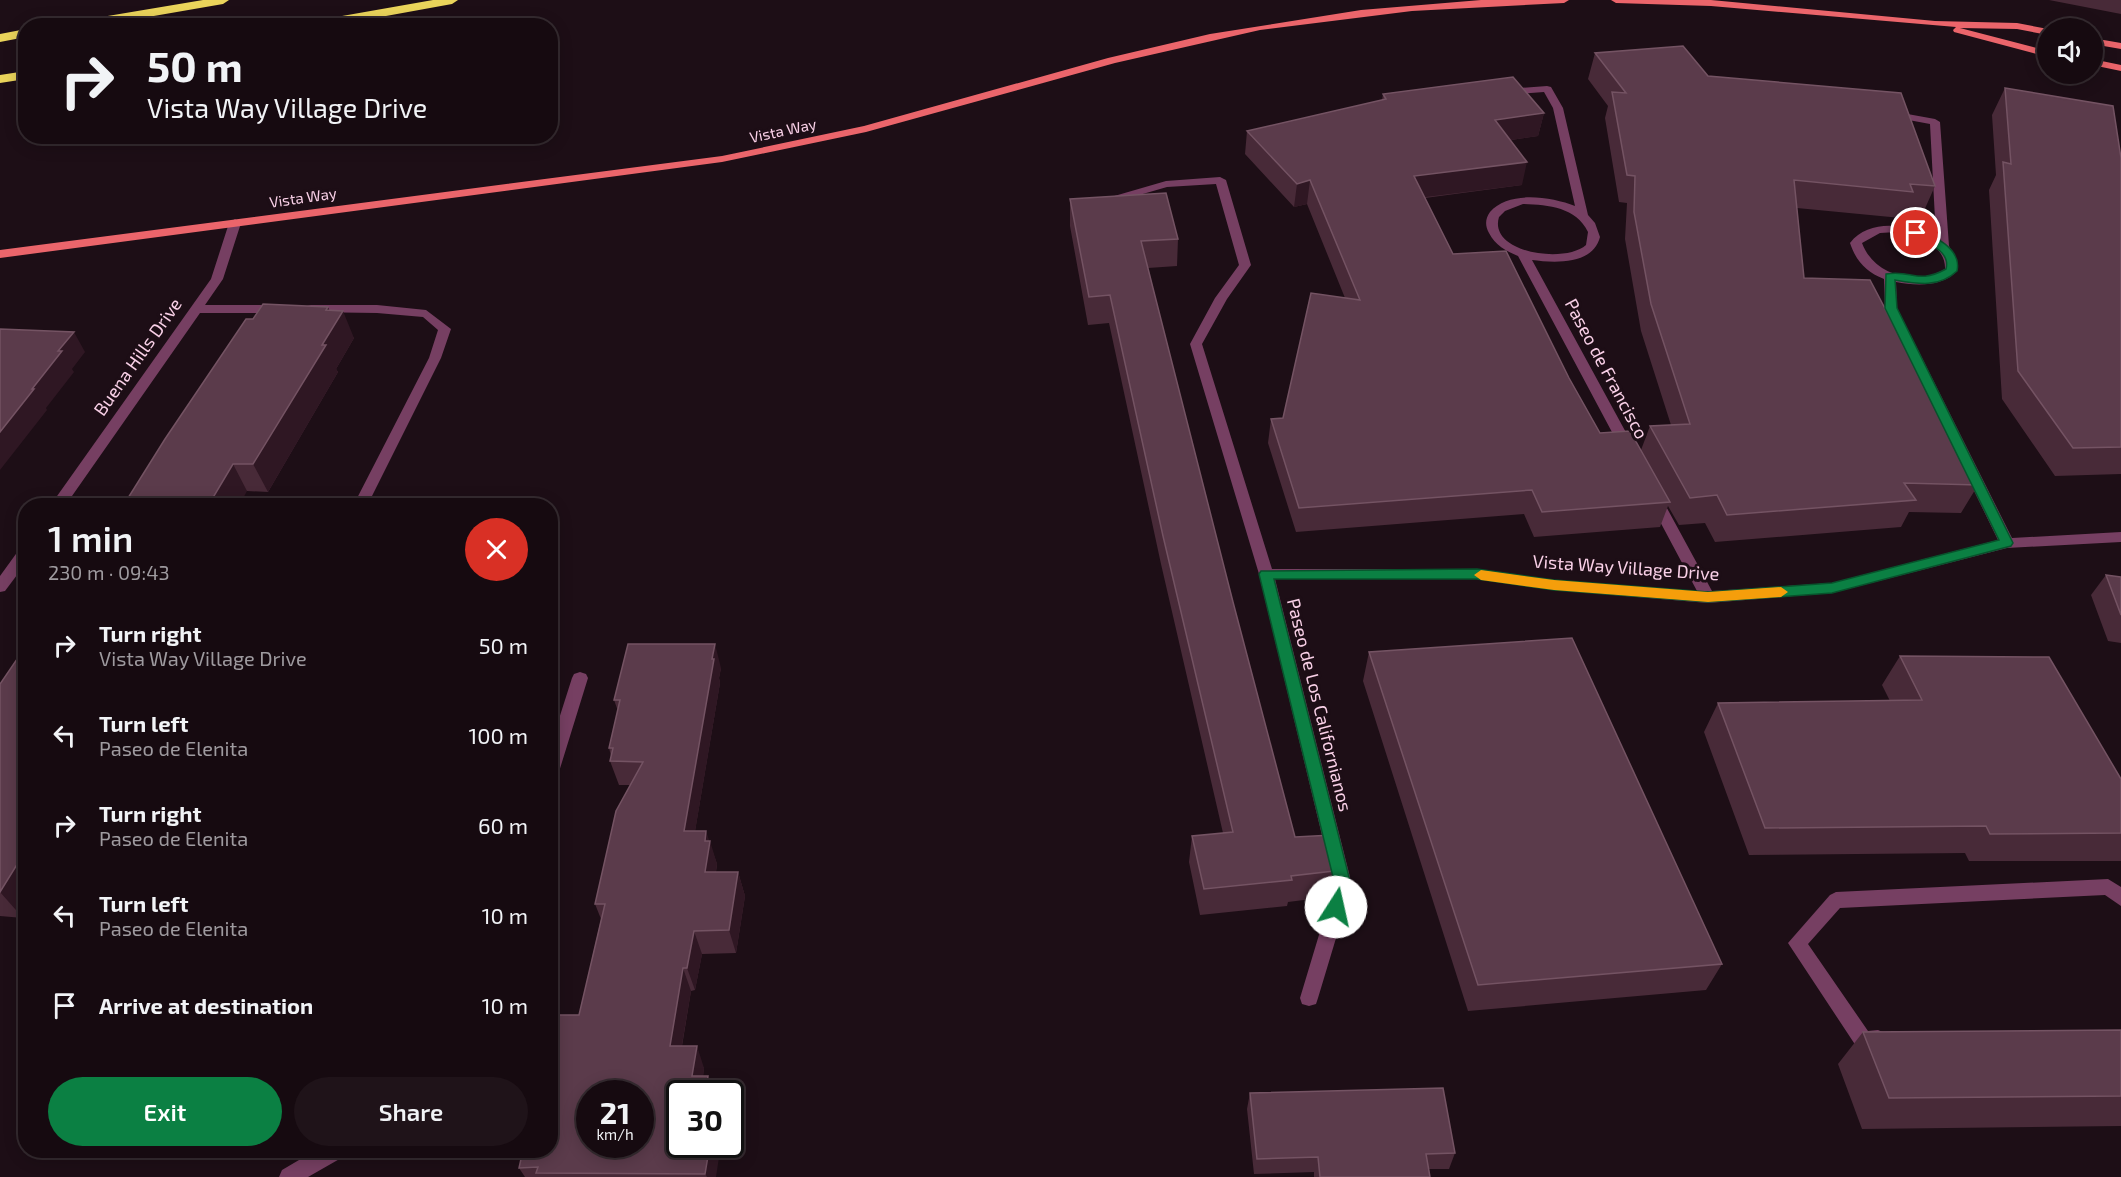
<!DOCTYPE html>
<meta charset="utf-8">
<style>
body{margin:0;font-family:"Exo 2",sans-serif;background:#1f1319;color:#f1f3f6;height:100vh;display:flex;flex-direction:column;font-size:22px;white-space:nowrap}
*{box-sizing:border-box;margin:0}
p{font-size:20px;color:#9e9a9f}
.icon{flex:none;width:33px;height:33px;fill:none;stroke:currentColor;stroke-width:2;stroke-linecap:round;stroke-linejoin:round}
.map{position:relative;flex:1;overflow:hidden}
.side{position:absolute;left:18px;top:498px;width:540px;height:660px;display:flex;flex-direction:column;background:#160a10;border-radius:24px;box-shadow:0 3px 15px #0003,0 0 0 2px #352b30}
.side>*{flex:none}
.guide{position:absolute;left:18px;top:18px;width:540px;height:126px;border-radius:24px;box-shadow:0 3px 15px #0003,0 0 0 2px #352b30;background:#160a10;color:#f1f3f6;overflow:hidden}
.tools{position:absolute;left:2037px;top:18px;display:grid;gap:12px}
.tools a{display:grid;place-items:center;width:66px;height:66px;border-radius:50%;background:#160a10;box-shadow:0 3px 15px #0003,0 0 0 2px #352b30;font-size:30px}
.speed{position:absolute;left:576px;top:1080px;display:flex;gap:12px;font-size:30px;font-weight:700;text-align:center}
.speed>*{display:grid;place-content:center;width:78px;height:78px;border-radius:50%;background:#160a10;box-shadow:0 3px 15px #0003,0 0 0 2px #352b30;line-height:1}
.speed small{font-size:15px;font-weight:400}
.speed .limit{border:3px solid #111;border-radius:9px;background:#fff;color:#111}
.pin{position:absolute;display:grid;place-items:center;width:51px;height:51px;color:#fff;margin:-26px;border:3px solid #fff;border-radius:50%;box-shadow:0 2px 6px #0007}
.me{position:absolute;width:66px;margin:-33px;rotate:10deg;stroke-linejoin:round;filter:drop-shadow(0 0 4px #0008)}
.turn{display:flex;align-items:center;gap:21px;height:126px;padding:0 30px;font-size:27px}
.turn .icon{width:78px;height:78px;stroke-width:2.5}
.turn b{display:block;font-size:42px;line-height:51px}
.round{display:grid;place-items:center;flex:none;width:63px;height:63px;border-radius:32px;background:#1f1319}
.overview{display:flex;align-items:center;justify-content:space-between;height:102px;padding:0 30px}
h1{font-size:36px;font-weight:600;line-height:45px}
.button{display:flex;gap:12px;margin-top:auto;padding:12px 30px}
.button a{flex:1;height:69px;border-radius:36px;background:#0b8043;color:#fff;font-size:24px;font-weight:600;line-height:69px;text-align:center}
.button a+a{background:#1f1319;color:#f1f3f6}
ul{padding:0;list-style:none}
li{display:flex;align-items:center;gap:18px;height:90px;padding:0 30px}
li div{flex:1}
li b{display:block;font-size:22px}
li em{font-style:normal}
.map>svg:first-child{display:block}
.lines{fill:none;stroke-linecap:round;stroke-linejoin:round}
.minor{fill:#763f62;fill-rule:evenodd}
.major{fill:#eb656b;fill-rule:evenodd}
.highway{fill:#ead45b;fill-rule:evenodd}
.wall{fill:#482a38}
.shaded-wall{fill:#2f1723}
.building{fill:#5b3b4b;stroke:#745363;stroke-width:1.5;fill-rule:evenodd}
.route{fill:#0b8043;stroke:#07532c;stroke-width:1.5}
.slow{fill:#f59e0b}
.labels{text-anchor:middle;stroke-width:6;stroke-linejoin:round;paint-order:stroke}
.far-street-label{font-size:15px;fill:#f9d0e7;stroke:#1d0e16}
.street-label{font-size:18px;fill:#f9d0e7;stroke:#1d0e16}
</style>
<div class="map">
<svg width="2121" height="1177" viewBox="0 0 2121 1177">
<rect width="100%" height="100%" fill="#1d0e16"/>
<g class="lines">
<path class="minor" d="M1547 86 1551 87 1563 108 1588 215 1595 223 1600 237C1593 265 1555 263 1532 260L1635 449 1628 454 1621 449 1518 256C1506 251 1495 245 1489 233 1485 226 1485 219 1490 212 1509 190 1551 197 1575 206L1553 108 1544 92 1506 95 1501 92 1506 89ZM1523 204C1548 205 1576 207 1588 232L1586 245C1565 264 1488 253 1499 217L1505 211Z
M1891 111 1935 119 1940 122 1949 246 1957 260V271C1942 287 1916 286 1896 282L1897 308 2012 538 2121 532V542L2007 548 1832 593 1708 603 1554 590 1477 579H1275L1352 885 1318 998 1316 1004 1309 1006 1302 1004 1300 998 1334 885 1259 574 1190 344 1215 298 1239 265 1216 184 1167 187 1108 204 1102 201 1104 199 1166 181 1220 177 1226 180 1251 265 1227 299 1202 344 1272 569H1477L1554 580 1697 591 1648 499 1655 494 1662 499 1712 591 1832 583 1998 540 1885 308 1884 279C1866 272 1856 261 1850 243 1870 217 1911 225 1936 238L1930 124 1887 116 1886 114ZM1880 233C1904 230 1946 240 1945 269 1916 286 1874 276 1862 243Z
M235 219 241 223 223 279 205 305H278L284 309 278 313H200L65 506H50L211 279 229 223Z
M311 305H377L426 310 451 329 441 358 367 506H353L429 358 438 330 423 317 377 313 307 312 305 309 307 306Z
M26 546V563L5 591 0 592V576L21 547Z
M580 672 586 674 588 678 558 775 556 780 550 782V747L572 678 574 674Z
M2108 879 2121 887V906L2105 895 1840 908 1808 944 1868 1031 1878 1030 1885 1033 1888 1039 1885 1045C1875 1049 1866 1050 1856 1046L1788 943 1830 895 1836 892Z
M316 1150H346L343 1157 308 1177H279L282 1170Z"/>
<path class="major" d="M1481 0H1569L1564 3 1412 11 1260 30 1115 63 866 132 722 162 0 258V250L722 156 864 126 1108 58 1210 34 1361 10Z
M1611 0H1711L1935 21 2017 23 2048 29V35L2017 29 1960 28 2048 51V57L1954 32 1953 30 1956 27 1711 6 1616 3Z
M2092 38 2121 43V49L2092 44Z
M2092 59 2121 65V71L2092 65Z"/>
<path class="highway" d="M203 0H229L223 4 96 26H66L72 22Z
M433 0H458L452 4 331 26H302L308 22Z
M26 29V37L0 42V34Z
M26 71V79L0 83V75Z"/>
</g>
<path class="wall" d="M2049 0H2121V14Z
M1595 53 1708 76 1935 186 1923 213 1904 211 1901 218 1797 208 1804 278 1978 485 1961 513 1909 512 1901 527 1715 542 1705 523 1679 525 1668 506 1660 527 1534 537 1524 514 1296 532 1268 443 1271 419 1283 418 1345 298 1307 204 1294 207 1245 154 1247 131 1382 100 1383 94 1544 113 1538 136 1511 140 1522 185 1425 198 1453 254 1569 378 1600 433 1641 450 1650 426 1671 425 1641 331 1625 239 1627 203 1619 202 1605 118 1608 106 1588 79Z
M2005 88 2121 158V474L2055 476 2002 399 1989 190 1996 175 1992 115Z
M1070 199 1178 239 1177 266 1148 268 1233 602 1295 837 1338 859 1328 897 1288 902 1287 906 1200 915 1189 862 1192 836 1223 833 1161 564 1109 323 1088 325 1070 226Z
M330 310 354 338 336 369 338 372 268 492 247 491 123 506 253 319Z
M2106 575 2121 577V643L2108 641 2091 595Z
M26 646V914L23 918 0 916V684Z
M1369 652 1722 964 1706 990 1468 1011 1363 681Z
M1900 656 2121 779V861H1969L1965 853 1749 855 1704 732 1718 703 1890 701 1882 685Z
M721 668 719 678 720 683 695 831 709 841 717 864 716 872H738L745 896 736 953 702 954 695 990 691 991 682 1046 704 1068 703 1076H708L714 1094H680L716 1177H525L519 1168 579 1015 601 919 595 904 630 785H619L610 761 611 756 609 748 618 711 614 700Z
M2121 1030V1126L1862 1129 1838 1064 1863 1032Z
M1250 1093 1455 1153 1449 1169H1429L1430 1177H1314V1172L1254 1174 1247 1109Z"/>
<path class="shaded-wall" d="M1544 113 1538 136 1490 143 1495 120Z
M1527 162 1522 185 1410 199 1414 176Z
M1310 180 1307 204 1294 207 1297 184Z
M328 307 335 323 343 311 354 338 336 369 338 372 268 492 253 464 322 345 326 310Z
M74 332 85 352 72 369 74 372 46 408 47 410 0 470V432L32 389 58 351Z
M233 464 247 491 239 506H208Z
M715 644 721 668 719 678 720 683 691 855 684 831Z
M706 831 710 843V841L717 864 712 895 705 872V841Z
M26 850V914L23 918 0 892Z
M1338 859 1332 885 1328 897 1334 871Z
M738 872 745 896 736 953 729 930Z
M694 931 702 954 695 990 687 968Z
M683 968 691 991 678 1068 670 1046Z
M697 1046 704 1068 701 1094 692 1076Z
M708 1076 714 1094H705Z
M710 1144H721L716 1177H707L705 1174Z"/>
<path class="building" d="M1683 46 1708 76 1901 93 1935 186 1910 184 1913 192 1794 180 1804 278 1870 280 1978 485 1904 483 1916 500 1727 515 1717 495 1690 498 1650 426 1690 424 1651 304 1634 212 1635 176 1627 175 1612 92 1626 93 1595 53Z
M1513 77 1544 113 1495 120 1527 162 1414 176 1453 254 1506 251 1569 378 1600 433 1630 431 1670 502 1542 512 1532 490 1299 508 1271 419 1283 418 1311 293 1360 300 1310 180 1297 184 1247 131 1386 99 1383 94Z
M2005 88 2113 106 2121 158V447L2073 448 2018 371 2003 162 2011 164Z
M1166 193 1178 239 1141 241 1233 602 1295 837 1332 835 1338 859 1334 871 1291 876 1292 880 1204 889 1192 836 1233 832 1163 536 1110 295 1089 297 1070 199Z
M263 304 328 307 326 310 343 311 322 345H326L253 464H233L208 506H123L165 439 246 319H253Z
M0 329 74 332 58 351H62L32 389H34L0 432Z
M2106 575 2121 577V615Z
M1572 638 1722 964 1478 985 1369 652Z
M628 644H715L712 659H714L684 831H706L705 841H710L705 872H738L729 930 694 931 687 968H683L670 1046H697L692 1076H708L705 1094H680V1144H710L705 1174 536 1173 538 1167 519 1168 523 1150H550V1015H579L605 904H595L616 811 643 762 610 761 613 748H609L620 700H614ZM590 1094H640V1144H590Z
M26 646V850L0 892V684Z
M1900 656 2049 657 2121 779V833L1990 834 1986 826 1765 828 1718 703 1922 700Z
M2121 1030V1096L1889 1098 1863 1032Z
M1443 1088 1455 1153 1426 1154 1430 1177H1320L1318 1157 1257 1159 1250 1093Z"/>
<path class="route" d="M1916 230C1934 235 1962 249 1957 271 1939 288 1918 284 1895 280L1897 308 2013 543 2011 546 1832 593 1708 602 1554 590 1477 579H1274L1351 885 1342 912 1336 914 1331 912 1328 907 1335 885 1259 574 1261 571 1477 569 1554 580 1708 592 1832 583 1999 540 1885 308 1886 274C1911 269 1917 285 1946 269 1951 250 1926 243 1912 236L1911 233Z"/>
<path class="slow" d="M1481 570 1554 580 1708 592 1781 587 1788 592 1781 597 1708 602 1554 590 1481 580 1474 575Z"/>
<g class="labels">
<g class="far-street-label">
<text transform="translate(783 131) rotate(-12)" y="5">Vista Way</text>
<text transform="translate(303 198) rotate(-8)" y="5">Vista Way</text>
</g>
<g class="street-label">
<text transform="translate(138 357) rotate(-55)" y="6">Buena Hills Drive</text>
<text transform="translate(1606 369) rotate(62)" y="6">Paseo de Francisco</text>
<text transform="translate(1626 568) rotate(4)" y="6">Vista Way Village Drive</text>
<text transform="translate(1319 705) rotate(76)" y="6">Paseo de Los Californianos</text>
</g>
</g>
</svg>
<div class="tools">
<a><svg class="icon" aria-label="sound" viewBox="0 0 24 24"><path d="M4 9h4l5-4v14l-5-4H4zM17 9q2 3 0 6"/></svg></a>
</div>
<div class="speed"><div>21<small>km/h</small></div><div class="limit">30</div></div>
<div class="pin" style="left:1916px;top:233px;background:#d93025"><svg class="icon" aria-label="arrive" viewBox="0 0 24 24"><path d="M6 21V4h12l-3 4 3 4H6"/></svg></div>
<svg class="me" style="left:1336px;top:907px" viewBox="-20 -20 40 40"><circle r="19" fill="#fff"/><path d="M0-13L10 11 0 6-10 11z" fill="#0b8043"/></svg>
<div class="guide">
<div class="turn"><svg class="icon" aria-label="right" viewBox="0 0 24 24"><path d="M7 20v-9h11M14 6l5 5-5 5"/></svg><div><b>50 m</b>Vista Way Village Drive</div></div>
</div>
<section class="side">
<div class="overview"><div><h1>1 min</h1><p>230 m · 09:43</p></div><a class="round" style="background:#d93025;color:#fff"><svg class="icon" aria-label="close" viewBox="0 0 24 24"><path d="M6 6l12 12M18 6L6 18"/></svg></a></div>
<ul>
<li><svg class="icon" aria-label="right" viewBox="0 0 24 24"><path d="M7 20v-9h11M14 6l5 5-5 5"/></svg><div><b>Turn right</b><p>Vista Way Village Drive</p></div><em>50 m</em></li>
<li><svg class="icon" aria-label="left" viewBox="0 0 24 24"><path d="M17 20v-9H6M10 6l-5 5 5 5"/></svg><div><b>Turn left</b><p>Paseo de Elenita</p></div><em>100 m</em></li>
<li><svg class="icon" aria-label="right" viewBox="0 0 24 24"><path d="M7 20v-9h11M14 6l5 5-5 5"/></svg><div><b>Turn right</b><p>Paseo de Elenita</p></div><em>60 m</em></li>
<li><svg class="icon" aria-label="left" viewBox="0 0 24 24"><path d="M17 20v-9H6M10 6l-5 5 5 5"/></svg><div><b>Turn left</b><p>Paseo de Elenita</p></div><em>10 m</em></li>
<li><svg class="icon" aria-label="arrive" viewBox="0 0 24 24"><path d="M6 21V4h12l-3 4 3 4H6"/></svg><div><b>Arrive at destination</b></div><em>10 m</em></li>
</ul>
<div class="button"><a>Exit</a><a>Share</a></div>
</section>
</div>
